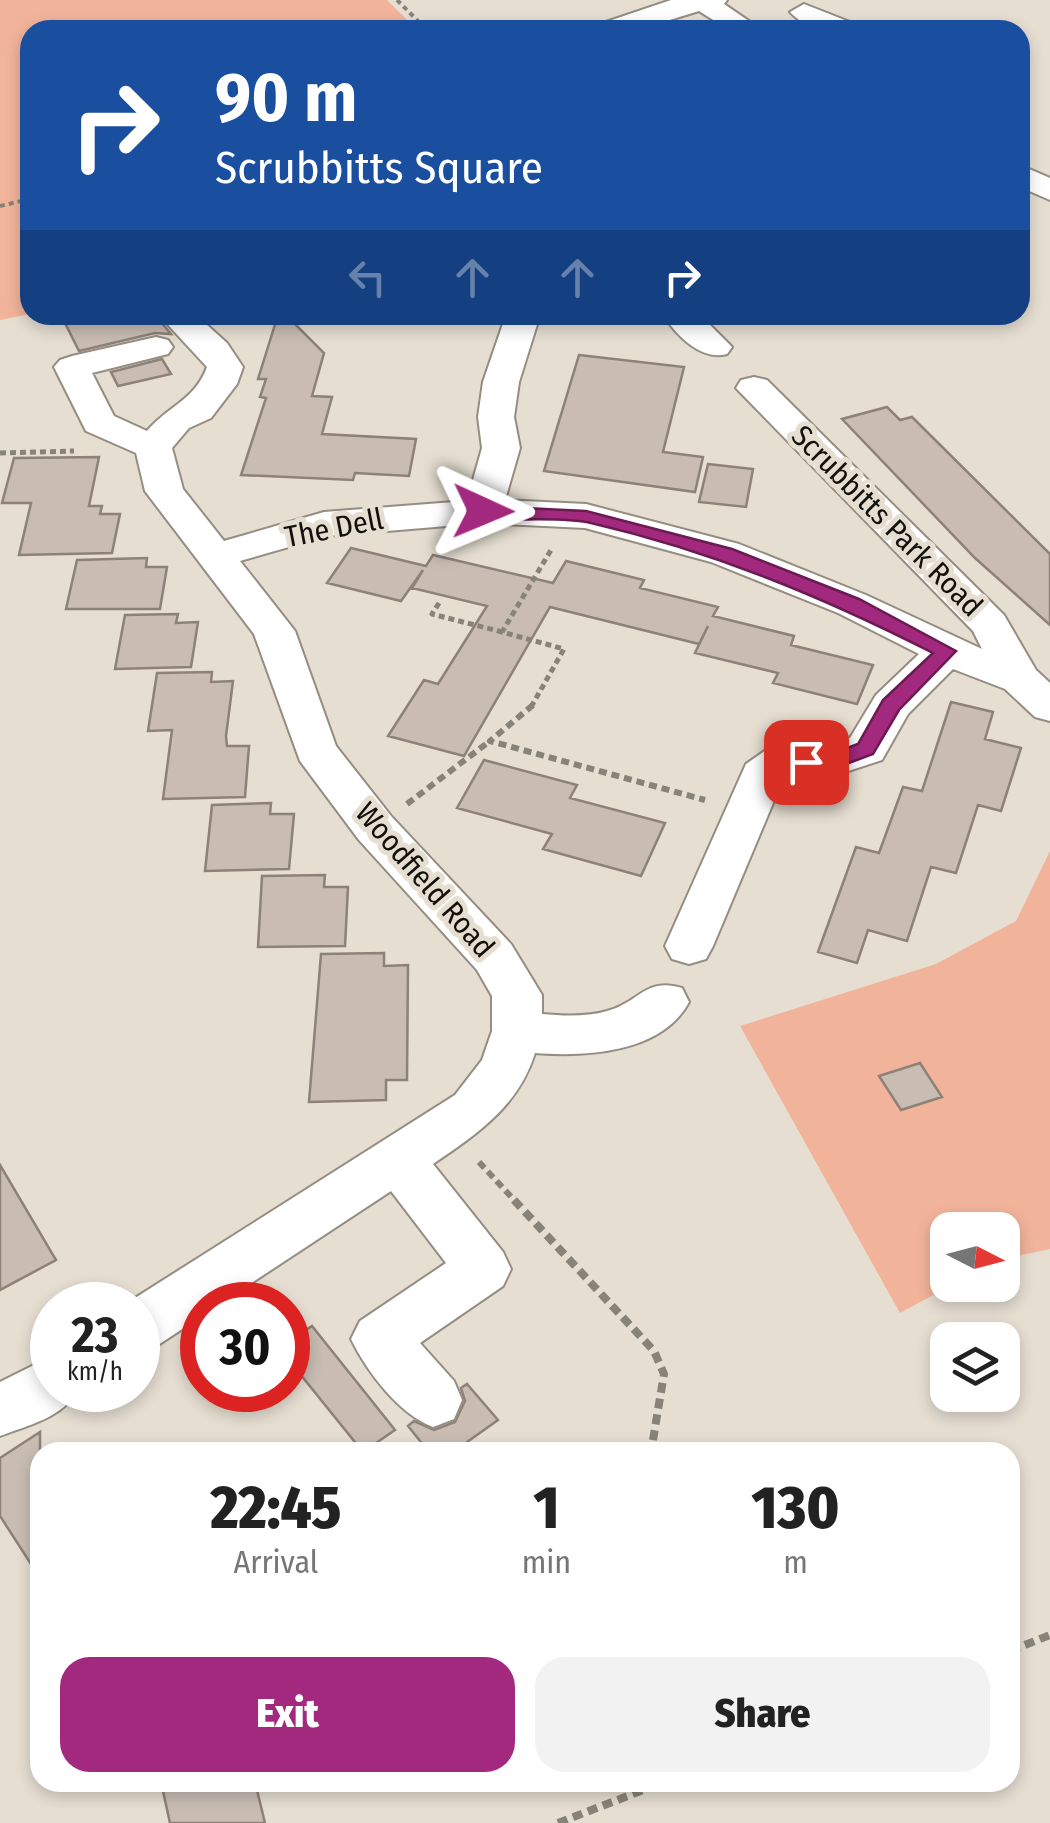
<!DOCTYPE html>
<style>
body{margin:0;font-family:"Fira Sans Condensed",sans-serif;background:#f2f2f2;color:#222;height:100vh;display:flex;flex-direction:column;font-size:38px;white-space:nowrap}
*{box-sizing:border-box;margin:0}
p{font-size:32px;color:#767676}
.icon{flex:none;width:55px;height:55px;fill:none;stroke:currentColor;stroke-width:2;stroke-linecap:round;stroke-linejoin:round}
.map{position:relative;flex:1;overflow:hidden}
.drawer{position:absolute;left:30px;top:1442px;width:990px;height:350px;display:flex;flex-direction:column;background:#fff;border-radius:30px;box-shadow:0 5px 15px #0003}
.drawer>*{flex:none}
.guide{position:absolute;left:20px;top:20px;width:1010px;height:305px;border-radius:30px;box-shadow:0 5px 15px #0003;background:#1a4fa0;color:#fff;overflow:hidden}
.needle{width:65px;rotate:96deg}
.fabs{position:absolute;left:930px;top:1212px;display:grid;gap:20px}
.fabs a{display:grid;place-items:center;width:90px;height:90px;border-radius:20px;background:#fff;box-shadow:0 5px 15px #0003;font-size:50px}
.speed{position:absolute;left:30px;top:1282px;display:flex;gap:20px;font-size:50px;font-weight:700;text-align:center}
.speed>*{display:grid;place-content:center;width:130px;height:130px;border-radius:50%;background:#fff;box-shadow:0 5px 15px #0003;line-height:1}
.speed small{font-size:25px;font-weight:400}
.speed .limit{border:15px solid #d22;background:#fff;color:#111}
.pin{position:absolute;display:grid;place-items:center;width:85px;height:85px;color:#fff;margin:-42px;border-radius:20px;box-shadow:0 5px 15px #0006}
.me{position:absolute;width:110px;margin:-55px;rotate:91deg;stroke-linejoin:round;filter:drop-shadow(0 0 8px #0008)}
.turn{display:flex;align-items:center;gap:35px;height:210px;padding:0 30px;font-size:45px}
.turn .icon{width:130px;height:130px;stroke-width:2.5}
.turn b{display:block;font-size:70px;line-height:85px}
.lanes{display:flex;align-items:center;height:95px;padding:0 30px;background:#0003;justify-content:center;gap:50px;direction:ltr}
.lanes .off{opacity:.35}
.eta{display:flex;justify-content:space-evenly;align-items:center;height:170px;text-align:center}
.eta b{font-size:60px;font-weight:800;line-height:70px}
.action{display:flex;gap:20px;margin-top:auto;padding:20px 30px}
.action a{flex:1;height:115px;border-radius:30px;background:#a3297e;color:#fff;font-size:40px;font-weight:800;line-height:115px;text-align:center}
.action a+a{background:#f2f2f2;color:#222}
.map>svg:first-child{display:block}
.green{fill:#f2b39b}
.building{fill:#c9bdb3;stroke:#8d8178;stroke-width:2.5}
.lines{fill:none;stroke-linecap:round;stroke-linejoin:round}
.minor-casing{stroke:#958d81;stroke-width:4}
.path-far3{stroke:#888379;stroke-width:4;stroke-dasharray:5 4;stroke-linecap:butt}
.path-far2{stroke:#888379;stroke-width:5;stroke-dasharray:6 4;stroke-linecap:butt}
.path-far1{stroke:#888379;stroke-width:6;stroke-dasharray:8 5;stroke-linecap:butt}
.path{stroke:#888379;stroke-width:8;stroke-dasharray:10 6;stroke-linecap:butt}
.minor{fill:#fff;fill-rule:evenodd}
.route{fill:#a3297e;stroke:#6a1b52;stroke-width:2.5}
.labels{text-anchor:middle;stroke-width:10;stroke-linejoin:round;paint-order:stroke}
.street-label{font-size:30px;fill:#12100b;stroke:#e6ded1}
</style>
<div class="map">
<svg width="1050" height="1823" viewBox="0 0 1050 1823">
<rect width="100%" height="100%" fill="#e6ded1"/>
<path class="green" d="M0 0H387L417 30H30V314L0 320Z
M1050 851V1249L1003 1259 1002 1230H948V1285H952L900 1313 740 1026 936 964 1016 921Z"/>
<path class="building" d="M61 315H155L171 334 155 333 79 351Z
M278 315H286L324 353 312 396 332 397 322 434 416 439 409 476 355 473 353 480 241 475 266 398 260 397 266 379H258Z
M579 355 684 367 663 452 703 457 695 492 544 471Z
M162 359 171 374 118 386 111 372Z
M887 407 900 420 912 417 1050 554V625L975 558 842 419Z
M99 457 89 506H102L100 514H120L112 553 19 555 31 503H2L14 458Z
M708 464 753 469 746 507 699 502Z
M351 548 426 566 433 555 553 583 566 561 644 580 640 588 718 607 713 616 794 636 791 645 873 665 857 704 773 683 778 673 695 653 708 626 699 644 550 607 464 756 388 736 424 680 438 684 487 606 412 588 423 570 401 601 327 583Z
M147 558 146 567H167L160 609H66L77 560Z
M178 614 176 623 198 622 191 667 115 669 125 615Z
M212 672 211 682 233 681 226 736 227 746H249L245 797 163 799 172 730 148 731 157 673Z
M951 702 993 712 985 739 1021 748 1001 811 978 805 956 873 931 867 907 941 868 930 857 963 818 952 856 847 879 853 903 787 922 791Z
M484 760 577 785 570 798 665 823 641 876 543 849 552 834 457 808Z
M271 803 270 814H294L289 869 205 871 212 805Z
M325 875 324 887H348L345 946 258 947 262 876Z
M384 953V966L408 965 407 1080H386V1100L309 1102 321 954Z
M920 1063 942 1097 901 1110 879 1076Z
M0 1165 56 1260 0 1290Z
M312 1326 395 1430 363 1452 288 1359V1342Z
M467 1384 498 1420 453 1452H429L408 1426 414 1421 434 1430 455 1422 465 1401 461 1388Z
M40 1432V1578L0 1516V1458Z
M161 1782H255L265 1823H170Z"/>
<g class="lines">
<g class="minor-casing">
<path id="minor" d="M671 0H727L724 4 762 30H729L699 11 637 30H596L600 24Z
M804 4 855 24 859 30C834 30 808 32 790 12Z
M1020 165 1050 178V200L1020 187Z
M159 315H196L227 343 243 367 237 384 211 418 189 428 172 448 183 489 224 541 324 512 467 501 482 448 478 417 483 382 506 315H540L519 382 514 417 520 448 505 500 586 504 739 544 866 595 982 649 973 631 736 388 741 380 754 377 767 380 1004 615 1036 670 1050 683V721L1035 717 1005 689 953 669 908 714 882 760 830 777 791 776 781 784 713 946 706 959 689 964 672 959 665 946 746 764 766 750 782 746 827 747 850 738 876 695 919 654 838 613 711 562 585 528 483 523 327 536 240 561 295 631 336 746 391 816 511 944 542 995V1014C563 1016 587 1017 607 1011 639 1003 645 977 682 988L689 1002C662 1053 586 1057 535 1053 518 1107 477 1134 433 1164L503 1252 511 1269 503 1286 420 1343 454 1381 462 1400 454 1419 433 1427C399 1414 367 1372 351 1339L360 1321 446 1263 391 1191 218 1305H202V1316L158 1345 138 1352V1305H124L455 1095 482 1060 492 1031V996L477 970 359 840 300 761 254 634 145 491 136 453 86 431 54 367 60 360 72 356 156 337 168 340 173 347 168 354 92 373 114 416 147 431C168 406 195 400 207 367Z
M663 315H700L732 347 727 354C701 361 677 336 663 315Z
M52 1356V1390H77C65 1417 26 1426 0 1436V1382Z"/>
</g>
<path class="path-far3" d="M397 0 427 30
M0 206 30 199"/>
<path class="path-far2" d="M0 453 74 451
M439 603 432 614 502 632
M531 707 564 649 502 632 551 550"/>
<path class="path-far1" d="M533 705 490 741 705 800
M407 804 490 741
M479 1162 516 1202"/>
<path class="path" d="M514 1200 654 1351 664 1374 652 1446 647 1452
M1010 1651 1050 1635
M558 1823 664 1782"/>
<use href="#minor" class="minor"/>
</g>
<path class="route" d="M483 506 586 511 732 549 859 599 956 651 899 710 873 754 830 770 799 767 795 762 799 756 828 755 858 744 883 700 933 653C823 597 712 551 591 523 554 515 514 524 476 515V507Z"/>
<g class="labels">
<g class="street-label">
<text transform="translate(887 521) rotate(45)" y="10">Scrubbitts Park Road</text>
<text transform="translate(334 528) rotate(-11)" y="10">The Dell</text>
<text transform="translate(425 880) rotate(49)" y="10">Woodfield Road</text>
</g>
</g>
</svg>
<div class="fabs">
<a><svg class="needle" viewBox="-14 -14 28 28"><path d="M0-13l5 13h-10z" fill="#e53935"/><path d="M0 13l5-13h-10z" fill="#767676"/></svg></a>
<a><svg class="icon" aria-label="layers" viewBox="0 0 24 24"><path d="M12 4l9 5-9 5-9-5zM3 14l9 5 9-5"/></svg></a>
</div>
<div class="speed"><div>23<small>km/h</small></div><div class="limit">30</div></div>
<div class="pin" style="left:806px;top:762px;background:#d93025"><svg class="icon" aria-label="arrive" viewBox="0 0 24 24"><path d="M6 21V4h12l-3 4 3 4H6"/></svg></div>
<svg class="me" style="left:483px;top:511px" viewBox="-20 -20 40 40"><path d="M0-17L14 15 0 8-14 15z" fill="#a3297e" stroke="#fff" stroke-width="4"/></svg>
<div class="guide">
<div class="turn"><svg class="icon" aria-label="right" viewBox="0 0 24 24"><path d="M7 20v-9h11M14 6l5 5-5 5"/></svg><div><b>90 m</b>Scrubbitts Square</div></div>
<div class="lanes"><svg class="icon off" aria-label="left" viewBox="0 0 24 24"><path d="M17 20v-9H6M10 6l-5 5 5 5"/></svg><svg class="icon off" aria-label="ahead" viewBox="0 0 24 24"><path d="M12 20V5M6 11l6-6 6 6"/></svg><svg class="icon off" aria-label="ahead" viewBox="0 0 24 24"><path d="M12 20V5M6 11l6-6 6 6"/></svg><svg class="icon" aria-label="right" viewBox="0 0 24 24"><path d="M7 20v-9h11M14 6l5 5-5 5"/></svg></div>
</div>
<section class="drawer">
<div class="eta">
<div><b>22:45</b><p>Arrival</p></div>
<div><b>1</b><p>min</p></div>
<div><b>130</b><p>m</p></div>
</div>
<div class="action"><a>Exit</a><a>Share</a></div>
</section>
</div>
